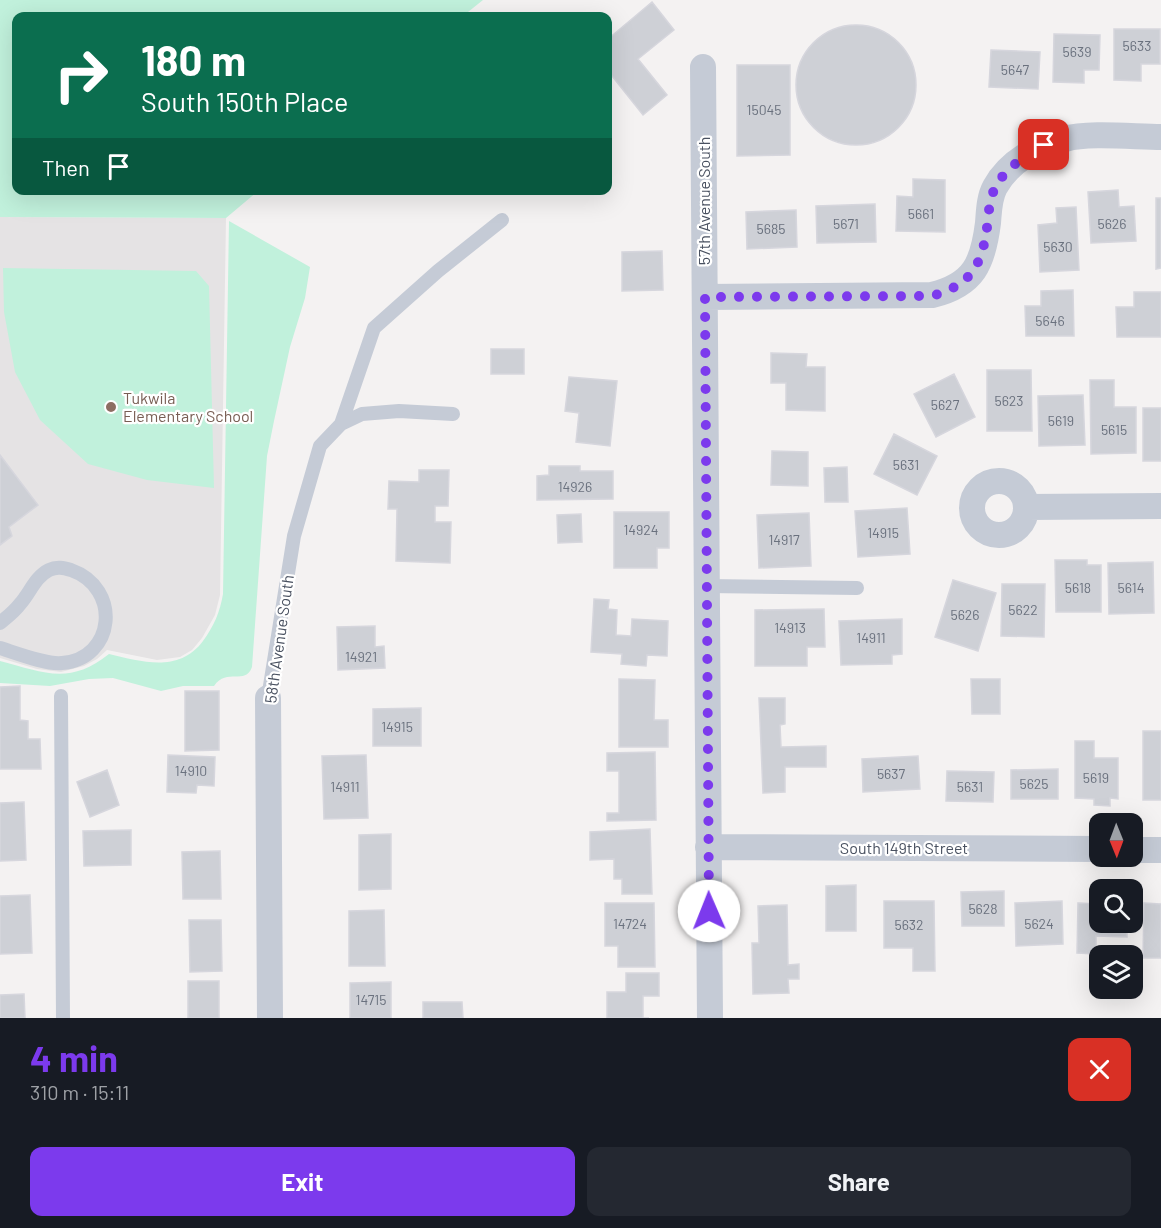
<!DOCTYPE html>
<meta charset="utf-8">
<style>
body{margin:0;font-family:Barlow,sans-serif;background:#242831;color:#f1f3f6;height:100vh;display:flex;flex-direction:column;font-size:22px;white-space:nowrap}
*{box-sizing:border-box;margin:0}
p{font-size:20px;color:#9ea1a6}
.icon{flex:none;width:33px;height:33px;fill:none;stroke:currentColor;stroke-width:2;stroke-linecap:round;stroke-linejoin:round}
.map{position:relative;height:1018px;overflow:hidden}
.details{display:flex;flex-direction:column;background:#171b24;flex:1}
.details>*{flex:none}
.hud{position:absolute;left:12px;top:12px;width:600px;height:183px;border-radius:12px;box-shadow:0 6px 24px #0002;background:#0b6e4f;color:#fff;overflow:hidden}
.needle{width:39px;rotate:179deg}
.buttons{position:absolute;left:1089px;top:813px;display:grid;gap:12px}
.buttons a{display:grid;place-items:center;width:54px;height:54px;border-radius:12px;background:#171b24;box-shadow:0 6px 24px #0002;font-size:30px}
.pin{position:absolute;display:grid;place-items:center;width:51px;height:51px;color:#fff;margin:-26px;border-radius:12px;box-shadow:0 3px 9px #0006}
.me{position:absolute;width:66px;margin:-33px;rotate:359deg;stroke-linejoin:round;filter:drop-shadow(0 0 4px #0008)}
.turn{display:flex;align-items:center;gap:21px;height:126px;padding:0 30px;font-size:27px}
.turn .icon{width:78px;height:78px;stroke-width:2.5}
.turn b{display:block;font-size:42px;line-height:51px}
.then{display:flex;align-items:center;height:57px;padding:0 30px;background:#0003;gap:12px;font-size:22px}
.round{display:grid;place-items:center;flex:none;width:63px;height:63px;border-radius:12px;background:#242831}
.summary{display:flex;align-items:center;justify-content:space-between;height:102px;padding:0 30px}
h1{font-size:36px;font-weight:700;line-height:45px;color:#7c3aed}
.button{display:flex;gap:12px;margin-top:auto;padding:12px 30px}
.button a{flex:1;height:69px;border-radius:12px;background:#7c3aed;color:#fff;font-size:24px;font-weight:700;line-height:69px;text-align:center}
.button a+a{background:#242831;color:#f1f3f6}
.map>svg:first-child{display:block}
.education{fill:#e5e3e4}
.green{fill:#c1f1dc}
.building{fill:#ced0d6;stroke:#d6d6dd;stroke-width:1.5}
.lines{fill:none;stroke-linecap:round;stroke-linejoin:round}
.lane{stroke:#c5cbd6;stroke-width:14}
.street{stroke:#c5cbd6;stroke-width:26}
.route{stroke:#7c3aed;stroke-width:10;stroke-dasharray:0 18}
.education-dot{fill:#8d6e63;stroke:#fff;stroke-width:2}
.labels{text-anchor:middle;stroke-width:4.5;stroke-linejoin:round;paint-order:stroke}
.number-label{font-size:14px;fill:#6a717e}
.street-label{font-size:16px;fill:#495160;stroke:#fff}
.education-label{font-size:16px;fill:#785e54;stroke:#fff;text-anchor:start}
</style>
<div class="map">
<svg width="1161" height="1018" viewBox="0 0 1161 1018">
<rect width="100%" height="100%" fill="#f4f2f2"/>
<path class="education" d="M0 217 226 218 220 595 215 615 202 638 192 650 180 657 157 660 107 650 97 659 84 666 61 672 37 669 0 658Z"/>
<path class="green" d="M0 0H483L463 16H16V190L258 191 226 218 0 217Z
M229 221 310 267 305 298 290 347 274 421 267 456 252 667C245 686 227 667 214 686H183L161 691 113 678 89 679 50 686 0 683V661C43 672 69 686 109 654 143 662 179 673 203 641 214 626 220 612 223 594Z
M3 268 196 271 209 286 214 488 147 480 88 464 40 420 15 372 4 312Z"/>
<path class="building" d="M652 2 674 30 638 59 667 95 643 115 608 71V39Z
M796 85a60 60 0 1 1 120 0a60 60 0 1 1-120 0Z
M1114 29H1160V64H1141V81L1114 80Z
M1054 34 1100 35 1099 70H1084V83L1053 82Z
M991 50 1040 52 1038 89 989 87Z
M737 65H790V155L737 156Z
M913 179 945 180V232L896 231 897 196 913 197Z
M1118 190 1119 207 1134 206 1136 241 1091 243 1088 192Z
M1156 198H1161V268L1156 269Z
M875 204 876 242 817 243 816 206Z
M1076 207 1079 270 1040 272 1038 225 1057 223 1056 208Z
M796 210 797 247 747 249 746 212Z
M662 251 663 290 622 291V252Z
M1073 290 1074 336H1026L1025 306H1041V291Z
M1134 292H1161V337H1117L1116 307H1134Z
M491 349H524V374H491Z
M771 353 807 354 806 367H825V411L786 410V383H771Z
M987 370H1031L1032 431H987Z
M954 374 975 417 936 437 914 394Z
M569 377 617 381 610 446 576 442 579 413 565 411Z
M1090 380H1114V407H1136V453L1091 454Z
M1083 395 1085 445 1039 446 1038 396Z
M1143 408H1161V461H1143Z
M894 434 937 456 917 495 874 474Z
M772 451 808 452V486L771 485Z
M0 455 38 505 9 527 12 536 0 545Z
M549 466H580V471H613V499L537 500V476L549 475Z
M847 467 848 502H825L824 468Z
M419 470H449L448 506H435V522H451L450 563 396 561 397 509H388L389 481 419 482Z
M907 508 910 554 858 557 855 511Z
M614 512H669V548H657V568H614Z
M809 513 811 566 759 568 757 515Z
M581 514 582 542 558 543 557 515Z
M1055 560H1087V565H1101V612H1056Z
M1153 562 1154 613 1109 614 1108 563Z
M953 580 996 593 978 651 935 637Z
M1002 584H1045L1044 637 1001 636Z
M594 599 609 600 608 609 617 610 616 635 631 636 632 619 668 621 667 656 647 655 646 666 621 664 622 654 591 652Z
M824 609 825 647H807V666H755V610Z
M902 619V654L892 655V664L841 665 839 621Z
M375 626V647L384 646 385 668 338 670 337 627Z
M619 679 655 680 654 720H668V747H619Z
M971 679H1000V714H972Z
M20 686V720L28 721V739H40L41 769H0V687Z
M185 691H219V750L185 751Z
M759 698H785V724L780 725 781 747 826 746V767H785V792L763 793Z
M421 708V746H373V709Z
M1143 731H1161V800H1143Z
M1075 741H1094V758H1118V799L1110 798V806L1094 805V799L1075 798Z
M655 752 656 820 607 821V813H619V771H607V753Z
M168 755 215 757 214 786 197 785 196 793 167 792Z
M366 755 368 818 324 819 322 756Z
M918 756 920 789 863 792 862 759Z
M1058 769V799H1011V770Z
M107 770 119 805 90 817 77 782Z
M947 771 994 772 993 802 946 801Z
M24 802 26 860 0 861V803Z
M650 829 652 894H622V879H614V859L590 860V832Z
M131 830V865L84 866 83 831Z
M391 834V889L359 890V835Z
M220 851 221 899H183L182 852Z
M856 885V931H826V886Z
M1004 891V926H962L961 892Z
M30 895 32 953 0 954V896Z
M884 901H934L935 971H913V948H884Z
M1062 901 1063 944 1016 946 1015 903Z
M605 903H654L655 967H618V946H605Z
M1078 903 1100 904V922H1127V937L1096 936V954L1077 953Z
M1144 903 1161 904V958H1143Z
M787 905 788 965 799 964V979H788L789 993 753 994 752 943H759L758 906Z
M384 910 385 966H349V911Z
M189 920H221L222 971 190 972Z
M626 973H659V996H643V1018H649H607V992H626Z
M188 981H219V1018H188Z
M391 982V1018H350V983Z
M24 994 25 1018H0V995Z
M423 1002H462L463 1018H423Z"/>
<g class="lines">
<path class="lane" d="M341 424 374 328 438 271 502 220
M707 586 857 588
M0 623C7 617 14 612 20 604 30 593 35 577 49 570 57 566 64 568 71 570 122 588 115 659 62 663 47 665 16 653 0 648
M61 696 63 1018
M268 698 294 536 320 446 341 424 362 414 399 411 453 414"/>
<path class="street" d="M703 67 710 1018
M705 297 932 295C974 285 983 263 988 223 989 211 989 198 995 187 1009 161 1038 146 1065 139 1088 132 1135 137 1161 137
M972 508a27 27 0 1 1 54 0a27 27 0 1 1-54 0Z
M1027 507 1161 506
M268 698 270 1018
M708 847 1100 849
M1132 850H1161"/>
</g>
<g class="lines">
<path class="route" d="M709 911 705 297 932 296C975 284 983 261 988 220 989 209 990 198 995 188 1005 168 1025 156 1044 145"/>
</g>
<circle class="education-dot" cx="111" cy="407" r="6"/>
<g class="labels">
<g class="number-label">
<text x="1137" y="51">5633</text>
<text x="1077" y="57">5639</text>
<text x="1015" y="75">5647</text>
<text x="764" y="115">15045</text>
<text x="921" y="219">5661</text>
<text x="846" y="229">5671</text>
<text x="1112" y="229">5626</text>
<text x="771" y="234">5685</text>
<text x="1058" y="252">5630</text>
<text x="1050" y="326">5646</text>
<text x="1009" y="406">5623</text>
<text x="945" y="410">5627</text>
<text x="1061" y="426">5619</text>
<text x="1114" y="435">5615</text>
<text x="906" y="470">5631</text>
<text x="575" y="492">14926</text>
<text x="641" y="535">14924</text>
<text x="883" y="538">14915</text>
<text x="784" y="545">14917</text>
<text x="1078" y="593">5618</text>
<text x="1131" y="593">5614</text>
<text x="1023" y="615">5622</text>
<text x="965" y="620">5626</text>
<text x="790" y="633">14913</text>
<text x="871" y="643">14911</text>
<text x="361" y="662">14921</text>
<text x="397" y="732">14915</text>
<text x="191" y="776">14910</text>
<text x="891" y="779">5637</text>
<text x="1096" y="783">5619</text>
<text x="1034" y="789">5625</text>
<text x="345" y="792">14911</text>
<text x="970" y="792">5631</text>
<text x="983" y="914">5628</text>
<text x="630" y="929">14724</text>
<text x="1039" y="929">5624</text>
<text x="909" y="930">5632</text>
<text x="371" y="1005">14715</text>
</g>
<g class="street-label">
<text transform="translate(704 201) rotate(-90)" y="6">57th Avenue South</text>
<text transform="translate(279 639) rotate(-82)" y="6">58th Avenue South</text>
<text x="904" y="854">South 149th Street</text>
</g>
<g class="education-label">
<text x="123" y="404">Tukwila<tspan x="123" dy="18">Elementary School</tspan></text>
</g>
</g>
</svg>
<div class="buttons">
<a><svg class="needle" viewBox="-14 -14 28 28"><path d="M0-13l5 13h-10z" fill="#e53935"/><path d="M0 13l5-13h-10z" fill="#9ea1a6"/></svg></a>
<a><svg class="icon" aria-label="search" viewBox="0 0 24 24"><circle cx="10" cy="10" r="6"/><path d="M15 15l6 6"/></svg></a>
<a><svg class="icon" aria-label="layers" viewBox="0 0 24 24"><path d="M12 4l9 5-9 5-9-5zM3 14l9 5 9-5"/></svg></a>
</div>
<div class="pin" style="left:1044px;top:145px;background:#d93025"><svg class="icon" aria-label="arrive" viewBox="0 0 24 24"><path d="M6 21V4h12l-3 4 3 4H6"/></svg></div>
<svg class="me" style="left:709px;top:911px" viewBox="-20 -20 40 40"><circle r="19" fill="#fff"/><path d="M0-13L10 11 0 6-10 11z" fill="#7c3aed"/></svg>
<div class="hud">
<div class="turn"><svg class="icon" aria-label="right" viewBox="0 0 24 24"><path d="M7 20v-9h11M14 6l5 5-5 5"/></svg><div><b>180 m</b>South 150th Place</div></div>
<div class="then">Then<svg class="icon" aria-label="arrive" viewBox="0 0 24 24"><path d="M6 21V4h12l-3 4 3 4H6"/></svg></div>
</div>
</div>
<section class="details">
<div class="summary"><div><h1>4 min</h1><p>310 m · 15:11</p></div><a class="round" style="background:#d93025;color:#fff"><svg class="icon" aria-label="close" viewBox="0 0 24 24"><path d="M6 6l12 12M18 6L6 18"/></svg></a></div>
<div class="button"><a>Exit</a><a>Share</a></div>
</section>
